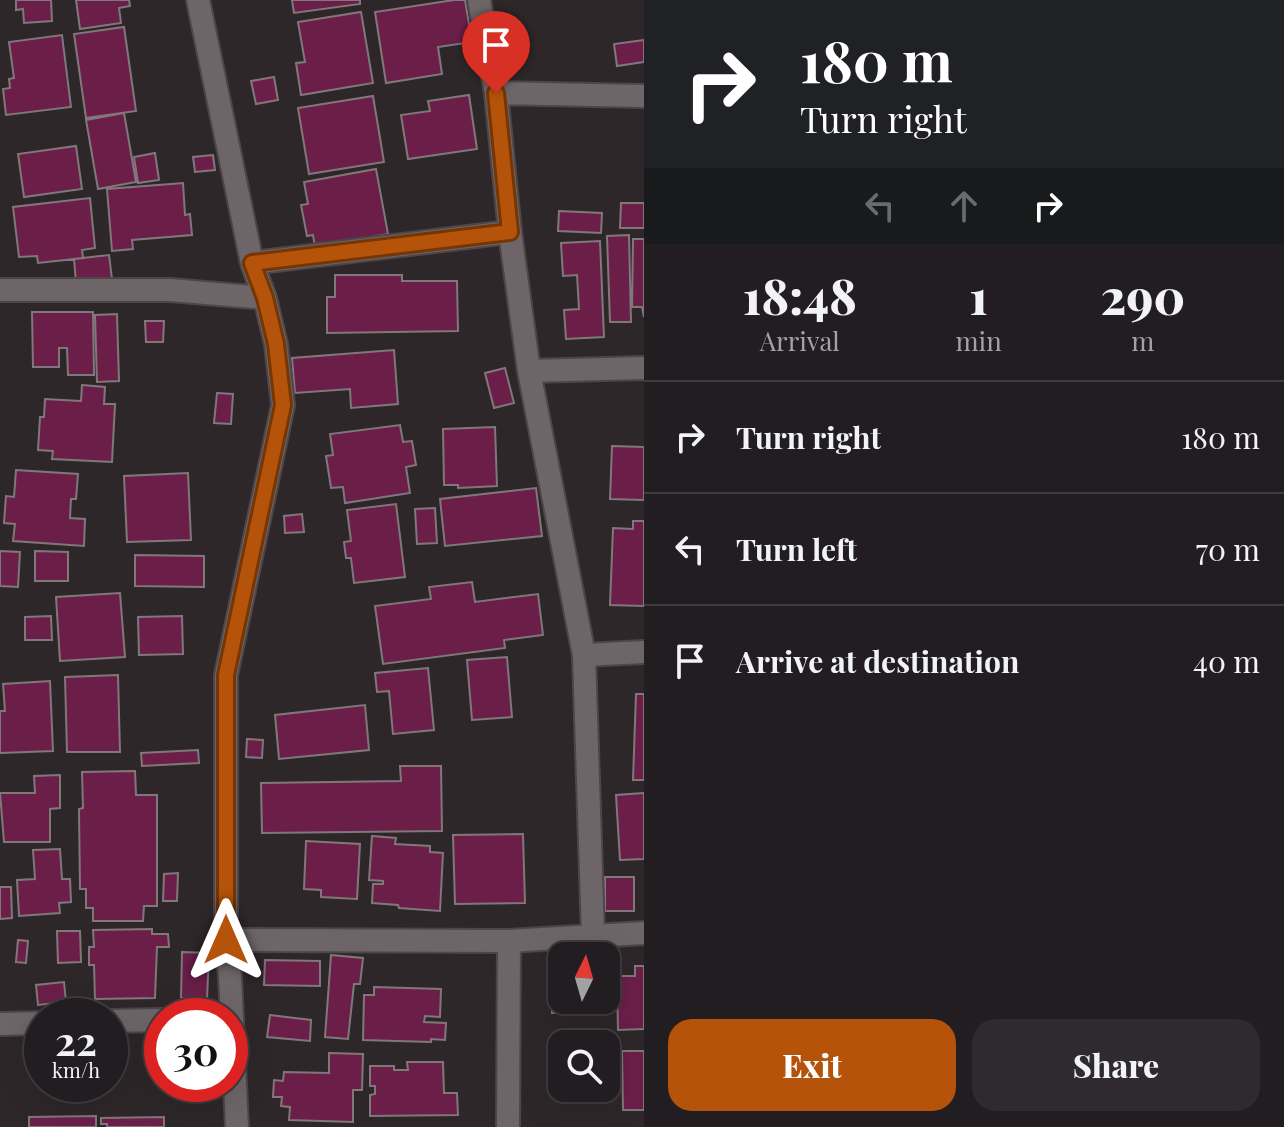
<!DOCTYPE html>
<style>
body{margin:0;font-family:"Playfair Display",serif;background:#2e2a2d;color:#f1f3f6;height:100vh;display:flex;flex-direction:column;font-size:30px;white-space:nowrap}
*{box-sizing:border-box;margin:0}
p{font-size:26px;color:#a2a2a5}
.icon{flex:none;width:44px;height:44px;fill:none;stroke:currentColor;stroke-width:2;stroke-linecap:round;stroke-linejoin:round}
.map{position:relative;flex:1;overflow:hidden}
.drawer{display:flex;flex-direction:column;background:#221d20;width:640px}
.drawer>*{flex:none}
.guide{background:#202124;color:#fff;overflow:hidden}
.needle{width:52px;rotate:5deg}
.fabs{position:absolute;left:548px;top:942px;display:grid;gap:16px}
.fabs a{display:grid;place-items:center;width:72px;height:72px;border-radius:16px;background:#221d20;box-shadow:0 8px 32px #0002,0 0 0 2px #3f3b3e;font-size:40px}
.speed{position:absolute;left:24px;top:998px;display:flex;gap:16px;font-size:40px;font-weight:700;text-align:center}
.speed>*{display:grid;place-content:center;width:104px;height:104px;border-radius:50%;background:#221d20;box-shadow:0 8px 32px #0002,0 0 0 2px #3f3b3e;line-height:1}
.speed small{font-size:20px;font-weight:400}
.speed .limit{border:12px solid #d22;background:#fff;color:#111}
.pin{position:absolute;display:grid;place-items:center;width:68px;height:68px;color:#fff;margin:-82px -34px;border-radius:50% 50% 50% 0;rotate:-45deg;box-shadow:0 0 8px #0007}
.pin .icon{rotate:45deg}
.me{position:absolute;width:88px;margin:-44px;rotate:0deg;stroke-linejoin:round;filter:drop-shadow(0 0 6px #0008)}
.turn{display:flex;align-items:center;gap:28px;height:168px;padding:0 24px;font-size:36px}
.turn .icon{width:104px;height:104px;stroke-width:2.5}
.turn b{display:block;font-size:56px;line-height:68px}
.lanes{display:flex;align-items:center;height:76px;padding:0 24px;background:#0003;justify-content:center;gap:40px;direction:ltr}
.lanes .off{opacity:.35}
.eta{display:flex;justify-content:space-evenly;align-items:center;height:136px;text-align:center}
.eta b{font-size:48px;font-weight:800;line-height:56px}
.button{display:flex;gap:16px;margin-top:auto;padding:16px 24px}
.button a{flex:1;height:92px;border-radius:24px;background:#b45309;color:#fff;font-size:32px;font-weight:800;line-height:92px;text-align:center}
.button a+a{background:#2e2a2d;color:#f1f3f6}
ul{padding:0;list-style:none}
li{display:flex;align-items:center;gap:24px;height:112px;padding:0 24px;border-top:2px solid #3f3b3e}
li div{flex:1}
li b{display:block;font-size:30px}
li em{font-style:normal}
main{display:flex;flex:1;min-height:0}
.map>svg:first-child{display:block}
.building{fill:#6b1f48;stroke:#80777b;stroke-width:2}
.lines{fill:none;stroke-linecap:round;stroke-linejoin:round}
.minor-casing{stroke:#4c4648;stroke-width:26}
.minor{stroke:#6e6569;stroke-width:22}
.route-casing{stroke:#753606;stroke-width:20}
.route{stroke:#b45309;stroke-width:14}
</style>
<main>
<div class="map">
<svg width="644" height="1127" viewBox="0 0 644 1127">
<rect width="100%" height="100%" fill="#2e272a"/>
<path class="building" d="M16 0H51L52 21 24 23 23 9 16 10Z
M76 0H129L130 6 119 8 121 23 80 29Z
M292 0H360V4L294 13Z
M454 0H465L472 42 438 47 442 74 386 83 375 12Z
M361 12 373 83 301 95 296 63 305 62 298 22Z
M124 27 136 111 86 118 74 34Z
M62 35 71 107 6 115 3 89 10 88 9 79 14 78 9 42Z
M644 40V62L617 66 614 44Z
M274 77 278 100 256 104 251 81Z
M469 95 477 149 408 159 401 115 430 111 428 101Z
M373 96 384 162 309 174 298 108Z
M124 113 136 182 98 189 86 120Z
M76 146 82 189 24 197 18 154Z
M155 153 159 180 138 183 134 157Z
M213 155 215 170 195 172 193 157Z
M376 169 388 234 315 247 313 235 307 236 301 205 308 204 304 182Z
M183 183 185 215 190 214 192 235 132 240 133 249 112 251 107 189Z
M90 198 95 248 82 250 83 258 38 263 37 256 19 257 13 207Z
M621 203H644V228H620Z
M559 211 602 213 601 233 558 231Z
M629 235 631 322H610L607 236Z
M633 239H644V317L642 307H632Z
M600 241 604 337 566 339 564 310 579 309 577 275 563 276 561 243Z
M109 255 112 279 76 283 74 259Z
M335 275H402V281H457L458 331 327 333V297H335Z
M32 312H93L94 375H68L67 348H59V367H33Z
M117 314 119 381 97 382 95 315Z
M145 321H164L163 342H146Z
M394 350 398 404 351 408 350 389 295 393 292 358Z
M505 368 514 403 494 408 485 373Z
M82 385 105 387 104 404H115L112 462 52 459 53 451 38 450 40 417H44L45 399 81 401Z
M217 393 233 394 231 424 214 423Z
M400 425 403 442 412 441 416 465 406 467 410 493 345 503 343 487 331 488 326 456 333 455 330 434Z
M495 427 497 486 458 488V485H444L443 429Z
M612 446 644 447V500L610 499Z
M16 470 78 474 76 499H71L70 518 85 519 84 546 13 541 15 524 4 523 6 496 14 497Z
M188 473 191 540 127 542 124 476Z
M536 488 542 536 445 546 440 499Z
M396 504 405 577 354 583 351 558H346L344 542 351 541 347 510Z
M435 508 437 543 417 544 415 509Z
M302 514 304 532 285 533 284 516Z
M633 521H644V606L610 605 613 528 633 529Z
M0 551 20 552 18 587 0 586Z
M35 551 68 552V581H35Z
M135 555 204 556V587L135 586Z
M472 582 475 602 538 594 543 635 504 640 505 648 383 664 375 606 431 599 429 587Z
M120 593 125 657 60 661 56 597Z
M51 616 52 640H25V617Z
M182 616 183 654 139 655 138 617Z
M507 657 512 717 472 720 467 660Z
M428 668 434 730 393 734 389 691 377 692 375 673Z
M118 675 120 752H67L65 677Z
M50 681 53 751 0 753V711H5L3 684Z
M636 694H644V780H633Z
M365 705 369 750 279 759 275 715Z
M247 739 263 740 262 758 246 757Z
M198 750 199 763 142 766 141 753Z
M400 766H441L442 831 262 833 261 783 401 781Z
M135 771 136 795H157V906H144L143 921H93V908H86V889H80L79 809 83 808 82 772Z
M60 775V808L50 809V842H4L0 793H35L34 776Z
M644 793V859L620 860 616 795Z
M523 834 525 903 455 904 453 835Z
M372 836 396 838 395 844 430 846V852L443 853 440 911 399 908 398 905 372 903 373 884H383V881L369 880Z
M306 841 360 844 357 899 321 897V890L304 889Z
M60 849 62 879H70L71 902 59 903 60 913 19 916 17 880 35 879 33 850Z
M178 873 177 901H163L164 874Z
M605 877H634V911H605Z
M0 887H11L12 918 0 919Z
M152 929V934H168L169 947H157L155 998 95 999 94 965H89V947H94L93 930Z
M57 931H80L81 962 58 963Z
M18 940 28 941 26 963 16 962Z
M603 951V956H567V952Z
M182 952 209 953 207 999 181 998Z
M331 955 363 958 360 984H354L348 1039 325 1037Z
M265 960 320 961V986L264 985Z
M635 966H644V1029L618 1030 617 976H635Z
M552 970H562V1000H603V1013H552Z
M64 982 66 1002 38 1005 36 985Z
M374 987 441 989 440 1017 425 1016 424 1022 446 1023 445 1040 431 1039V1042L363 1040 364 995H374Z
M270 1015 311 1020 310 1041 267 1037Z
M622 1051H644V1110H623Z
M329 1053 363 1054 362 1090H353V1122L289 1120 290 1107 281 1106 282 1097H273L274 1080 283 1081 284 1072 329 1073Z
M407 1062H443L444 1093H457L458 1115 370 1116V1095L375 1094V1086H370V1066H394V1070H408Z
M180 1084H211V1100H180Z
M96 1116V1127H29V1117Z
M164 1117V1127H107V1124H101V1118Z"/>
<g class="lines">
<g class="minor-casing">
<path id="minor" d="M198 0 252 263 265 298 276 344 283 405 226 675V940L230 976 237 1127
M479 0 496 93 510 232 529 371 584 655 593 935
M496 93 644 96
M252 263 510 232
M0 290H170L265 298
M529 371 644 368
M584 655 644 652
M226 940 509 941 644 933
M110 1021 162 1020
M0 1024 42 1023
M508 1127 509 941"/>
</g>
<use href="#minor" class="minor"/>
</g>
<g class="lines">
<g class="route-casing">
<path id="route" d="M226 940V675L283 405 276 344 265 298 252 263 510 232 496 93"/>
</g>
<use href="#route" class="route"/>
</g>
</svg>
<div class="fabs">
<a><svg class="needle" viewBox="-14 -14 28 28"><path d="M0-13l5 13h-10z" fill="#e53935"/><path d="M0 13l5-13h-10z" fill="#a2a2a5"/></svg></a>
<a><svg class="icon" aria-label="search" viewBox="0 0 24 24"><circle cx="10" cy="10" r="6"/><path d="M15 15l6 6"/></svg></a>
</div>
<div class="speed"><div>22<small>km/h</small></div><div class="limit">30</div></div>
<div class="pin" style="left:496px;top:93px;background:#d93025"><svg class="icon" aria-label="arrive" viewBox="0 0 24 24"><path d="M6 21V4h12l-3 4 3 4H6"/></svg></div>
<svg class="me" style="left:226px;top:940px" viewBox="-20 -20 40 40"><path d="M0-17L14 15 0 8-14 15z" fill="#b45309" stroke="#fff" stroke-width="4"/></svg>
</div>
<section class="drawer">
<div class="guide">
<div class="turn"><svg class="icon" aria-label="right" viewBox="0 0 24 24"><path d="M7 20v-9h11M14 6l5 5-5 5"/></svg><div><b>180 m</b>Turn right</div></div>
<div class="lanes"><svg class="icon off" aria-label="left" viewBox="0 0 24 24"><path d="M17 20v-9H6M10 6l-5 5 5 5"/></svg><svg class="icon off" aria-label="ahead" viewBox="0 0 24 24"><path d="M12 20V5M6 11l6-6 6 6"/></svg><svg class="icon" aria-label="right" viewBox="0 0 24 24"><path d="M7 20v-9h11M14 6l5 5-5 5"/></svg></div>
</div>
<div class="eta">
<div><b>18:48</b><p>Arrival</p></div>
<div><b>1</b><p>min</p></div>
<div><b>290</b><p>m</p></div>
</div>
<ul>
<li><svg class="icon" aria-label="right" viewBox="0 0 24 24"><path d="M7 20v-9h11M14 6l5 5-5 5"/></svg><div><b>Turn right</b></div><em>180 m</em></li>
<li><svg class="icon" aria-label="left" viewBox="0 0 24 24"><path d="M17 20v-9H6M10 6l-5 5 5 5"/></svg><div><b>Turn left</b></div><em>70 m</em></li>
<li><svg class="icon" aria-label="arrive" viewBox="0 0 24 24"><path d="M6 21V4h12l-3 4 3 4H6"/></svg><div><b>Arrive at destination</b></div><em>40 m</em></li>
</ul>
<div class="button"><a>Exit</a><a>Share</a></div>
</section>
</main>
